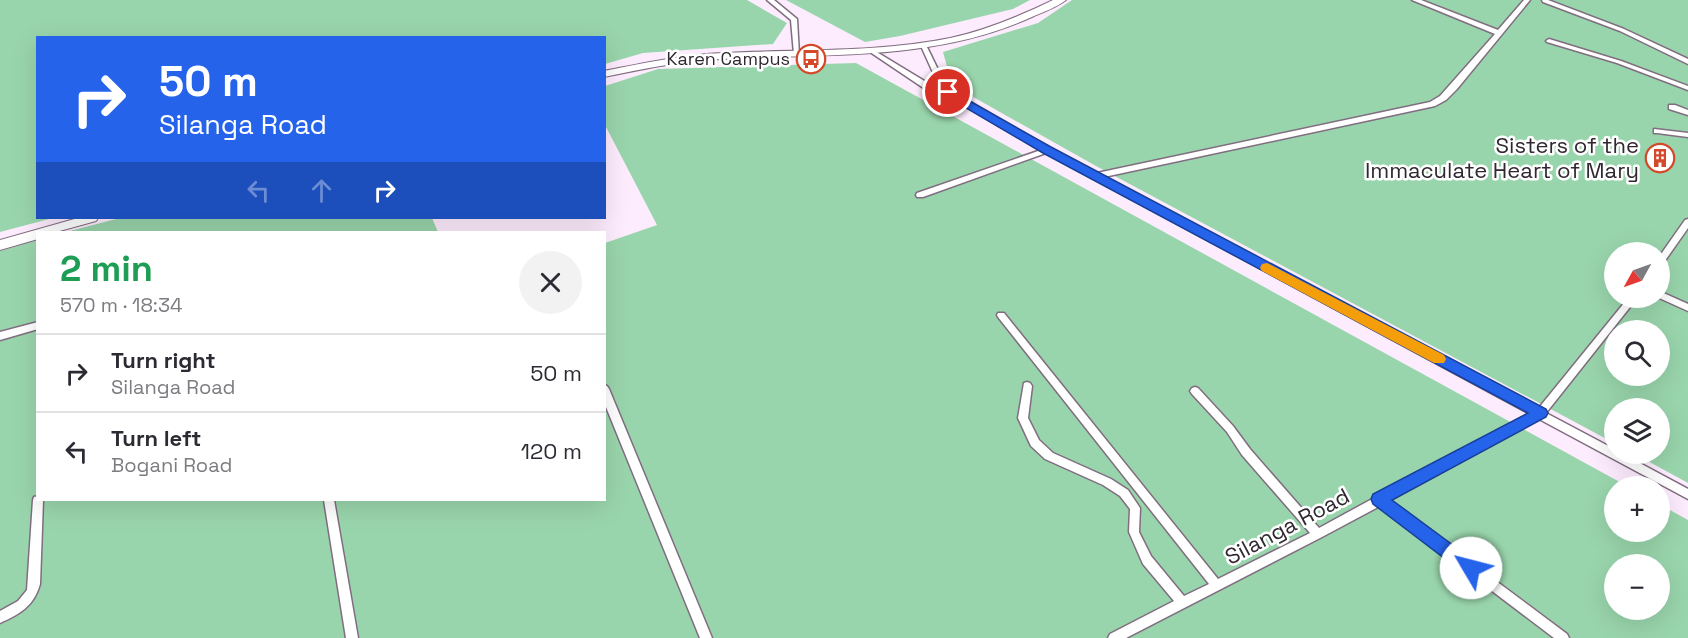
<!DOCTYPE html>
<meta charset="utf-8">
<style>
body{margin:0;font-family:"Space Grotesk",sans-serif;background:#f2f2f3;color:#2b2b33;height:100vh;display:flex;flex-direction:column;font-size:22px;white-space:nowrap}
*{box-sizing:border-box;margin:0}
p{font-size:20px;color:#7c7c81}
.icon{flex:none;width:33px;height:33px;fill:none;stroke:currentColor;stroke-width:2;stroke-linecap:round;stroke-linejoin:round}
.map{position:relative;flex:1;overflow:hidden}
.details{position:absolute;left:36px;top:231px;width:570px;height:270px;display:flex;flex-direction:column;background:#fff;border-radius:0px;box-shadow:0 6px 24px #0002}
.details>*{flex:none}
.hud{position:absolute;left:36px;top:36px;width:570px;height:183px;border-radius:0px;box-shadow:0 6px 24px #0002;background:#2563eb;color:#fff;overflow:hidden}
.needle{width:39px;rotate:230deg}
.buttons{position:absolute;left:1604px;top:242px;display:grid;gap:12px}
.buttons a{display:grid;place-items:center;width:66px;height:66px;border-radius:50%;background:#fff;box-shadow:0 6px 24px #0002;font-size:30px}
.pin{position:absolute;display:grid;place-items:center;width:51px;height:51px;color:#fff;margin:-26px;border:3px solid #fff;border-radius:50%;box-shadow:0 2px 6px #0007}
.me{position:absolute;width:66px;margin:-33px;rotate:307deg;stroke-linejoin:round;filter:drop-shadow(0 0 4px #0008)}
.turn{display:flex;align-items:center;gap:21px;height:126px;padding:0 24px;font-size:27px}
.turn .icon{width:78px;height:78px;stroke-width:2.5}
.turn b{display:block;font-size:42px;line-height:51px}
.lanes{display:flex;align-items:center;height:57px;padding:0 24px;background:#0003;justify-content:center;gap:30px;direction:ltr}
.lanes .off{opacity:.35}
.round{display:grid;place-items:center;flex:none;width:63px;height:63px;border-radius:32px;background:#f2f2f3}
.overview{display:flex;align-items:center;justify-content:space-between;height:102px;padding:0 24px}
h1{font-size:36px;font-weight:600;line-height:45px;color:#1e9e55}
ul{padding:0;list-style:none}
li{display:flex;align-items:center;gap:18px;height:78px;padding:0 24px;border-top:2px solid #e1e1e2}
li div{flex:1}
li b{display:block;font-size:22px}
li em{font-style:normal}
.map>svg:first-child{display:block}
.green{fill:#99d5ac;fill-rule:evenodd}
.lines{fill:none;stroke-linecap:round;stroke-linejoin:round}
.street-casing{stroke:#806d80;stroke-width:3}
.secondary-casing{stroke:#806d80;stroke-width:2}
.street{fill:#fff;fill-rule:evenodd}
.secondary{fill:#fff;fill-rule:evenodd}
.route{fill:#2563eb;stroke:#184099;stroke-width:1.5}
.slow{fill:#f59e0b}
.labels{text-anchor:middle;stroke-width:5;stroke-linejoin:round;paint-order:stroke}
.far-poi-label{font-size:18px;fill:#302830;stroke:#fff;text-anchor:end}
.poi-label{font-size:22px;fill:#302830;stroke:#fff;text-anchor:end}
.street-label{font-size:22px;fill:#302830;stroke:#fff}
</style>
<div class="map">
<svg width="1688" height="638" viewBox="0 0 1688 638">
<rect width="100%" height="100%" fill="#fdecfd"/>
<path class="green" d="M0 0H747L787 23 773 44 643 53 605 64 604 38H38V218H53L0 232Z
M786 0H1030L1013 9 900 36 865 42Z
M1072 0H1688V483L1633 453H1659V408H1614V443L1096 166 952 85 943 52 1038 23ZM1614 252H1659V297H1614ZM1614 330H1659V375H1614Z
M856 63 1627 486H1614V531H1659V504L1688 520V638H0V251L37 240 38 500H604L605 243 657 225 605 125V86L658 69ZM1614 564H1659V609H1614Z
M120 218H432L438 232H66Z"/>
<g class="lines">
<g class="street-casing">
<path id="street" d="M767 0H774L797 19 799 55H795L794 54 791 20Z
M1412 0H1421L1498 30 1524 0H1530L1457 89 1446 100 1435 106 1104 177 1538 409 1629 297H1638L1546 413 1614 449V453H1621L1688 489V499L1539 419 1389 501 1567 634 1569 638H1554L1380 506 1322 537 1126 638H1108L1110 634 1174 601 1143 564 1129 532 1130 509 1120 496 1103 485 1045 459 1031 446 1018 418 1024 383 1027 382 1030 383 1032 386 1028 418 1039 440 1053 453 1111 479 1128 490 1140 508 1139 532 1151 556 1184 596 1209 584 998 317 997 315 998 313H1004L1218 579 1310 533 1242 455 1227 432 1192 394 1190 391 1192 388 1195 387 1198 388 1233 426 1250 449 1319 528 1374 498 1375 496 1380 495 1530 414 1046 153 923 197H917L916 195 917 193 1041 150 944 94 925 89 870 52 873 50 875 51 931 85 940 88 921 46 924 44 926 45 944 82 950 90 1050 148 1097 173 1430 102 1440 96 1495 34Z
M1542 0H1548L1624 29 1688 59V64L1620 31 1543 2Z
M1549 39 1621 61 1688 86V90L1617 63 1547 42 1546 41Z
M1669 105H1675L1688 110V115L1669 109Z
M1654 129 1688 133V137L1657 133H1654Z
M1688 219V228L1662 265 1659 266V257L1685 220Z
M1659 291 1688 304V311L1657 297H1659Z
M38 322V329L0 340V332Z
M604 385 607 386 609 389 712 638H700L604 402Z
M38 496V500H43L40 584C34 606 20 614 0 623V611L18 601 27 590 33 500 34 497Z
M324 500H334L358 638H346Z"/>
</g>
<g class="secondary-casing">
<path id="secondary" d="M1053 0H1066C1057 7 1044 12 1034 16 936 62 826 53 721 59 681 61 643 69 604 77V71C644 63 682 55 722 53 798 49 876 53 950 38 987 30 1020 16 1053 0Z
M78 218H98L96 221 56 232H38V239L0 250V240Z"/>
</g>
<use href="#street" class="street"/>
<use href="#secondary" class="secondary"/>
</g>
<path class="route" d="M948 89 1051 147 1546 409 1548 413 1546 417 1392 500 1477 563 1479 568 1477 574 1471 576 1465 574 1373 504 1371 499 1373 494 1528 413 1043 153 944 95 942 92Z"/>
<path class="slow" d="M1267 263 1444 355 1446 359 1444 363H1434L1262 271 1260 268 1262 264Z"/>
<defs>
<g id="bus-ring" transform="scale(1.5)"><circle r="9.5" fill="#fff" stroke="#d3492a" stroke-width="1.5"/><path d="M-5-6H5V4H4V6H2V4H-2V6H-4V4H-5ZM-3.5-4V0h7V-4ZM-3.5 1.2v1.5H-2V1.2ZM2 1.2v1.5H3.5V1.2Z" fill="#d3492a"/></g>
<g id="building-ring" transform="scale(1.5)"><circle r="9.5" fill="#fff" stroke="#d3492a" stroke-width="1.5"/><path d="M-4-6H4V6H1V3H-1V6H-4ZM-2.5-4.3h1.7v1.8h-1.7ZM.8-4.3h1.7v1.8H.8ZM-2.5-1h1.7V.8h-1.7ZM.8-1h1.7V.8H.8Z" fill="#d3492a"/></g>
</defs>
<g fill-rule="evenodd">
<use href="#bus-ring" x="811" y="59"/>
<use href="#building-ring" x="1660" y="158"/>
</g>
<g class="labels">
<g class="far-poi-label">
<text x="790" y="65">Karen Campus</text>
</g>
<g class="poi-label">
<text x="1639" y="153">Sisters of the<tspan x="1639" dy="25">Immaculate Heart of Mary</tspan></text>
</g>
<g class="street-label">
<text transform="translate(1287 526) rotate(-28)" y="8">Silanga Road</text>
</g>
</g>
</svg>
<div class="buttons">
<a><svg class="needle" viewBox="-14 -14 28 28"><path d="M0-13l5 13h-10z" fill="#e53935"/><path d="M0 13l5-13h-10z" fill="#7c7c81"/></svg></a>
<a><svg class="icon" aria-label="search" viewBox="0 0 24 24"><circle cx="10" cy="10" r="6"/><path d="M15 15l6 6"/></svg></a>
<a><svg class="icon" aria-label="layers" viewBox="0 0 24 24"><path d="M12 4l9 5-9 5-9-5zM3 14l9 5 9-5"/></svg></a>
<a>+</a>
<a>−</a>
</div>
<div class="pin" style="left:948px;top:92px;background:#d93025"><svg class="icon" aria-label="arrive" viewBox="0 0 24 24"><path d="M6 21V4h12l-3 4 3 4H6"/></svg></div>
<svg class="me" style="left:1471px;top:568px" viewBox="-20 -20 40 40"><circle r="19" fill="#fff"/><path d="M0-13L10 11 0 6-10 11z" fill="#2563eb"/></svg>
<div class="hud">
<div class="turn"><svg class="icon" aria-label="right" viewBox="0 0 24 24"><path d="M7 20v-9h11M14 6l5 5-5 5"/></svg><div><b>50 m</b>Silanga Road</div></div>
<div class="lanes"><svg class="icon off" aria-label="left" viewBox="0 0 24 24"><path d="M17 20v-9H6M10 6l-5 5 5 5"/></svg><svg class="icon off" aria-label="ahead" viewBox="0 0 24 24"><path d="M12 20V5M6 11l6-6 6 6"/></svg><svg class="icon" aria-label="right" viewBox="0 0 24 24"><path d="M7 20v-9h11M14 6l5 5-5 5"/></svg></div>
</div>
<section class="details">
<div class="overview"><div><h1>2 min</h1><p>570 m · 18:34</p></div><a class="round"><svg class="icon" aria-label="close" viewBox="0 0 24 24"><path d="M6 6l12 12M18 6L6 18"/></svg></a></div>
<ul>
<li><svg class="icon" aria-label="right" viewBox="0 0 24 24"><path d="M7 20v-9h11M14 6l5 5-5 5"/></svg><div><b>Turn right</b><p>Silanga Road</p></div><em>50 m</em></li>
<li><svg class="icon" aria-label="left" viewBox="0 0 24 24"><path d="M17 20v-9H6M10 6l-5 5 5 5"/></svg><div><b>Turn left</b><p>Bogani Road</p></div><em>120 m</em></li>
</ul>
</section>
</div>
